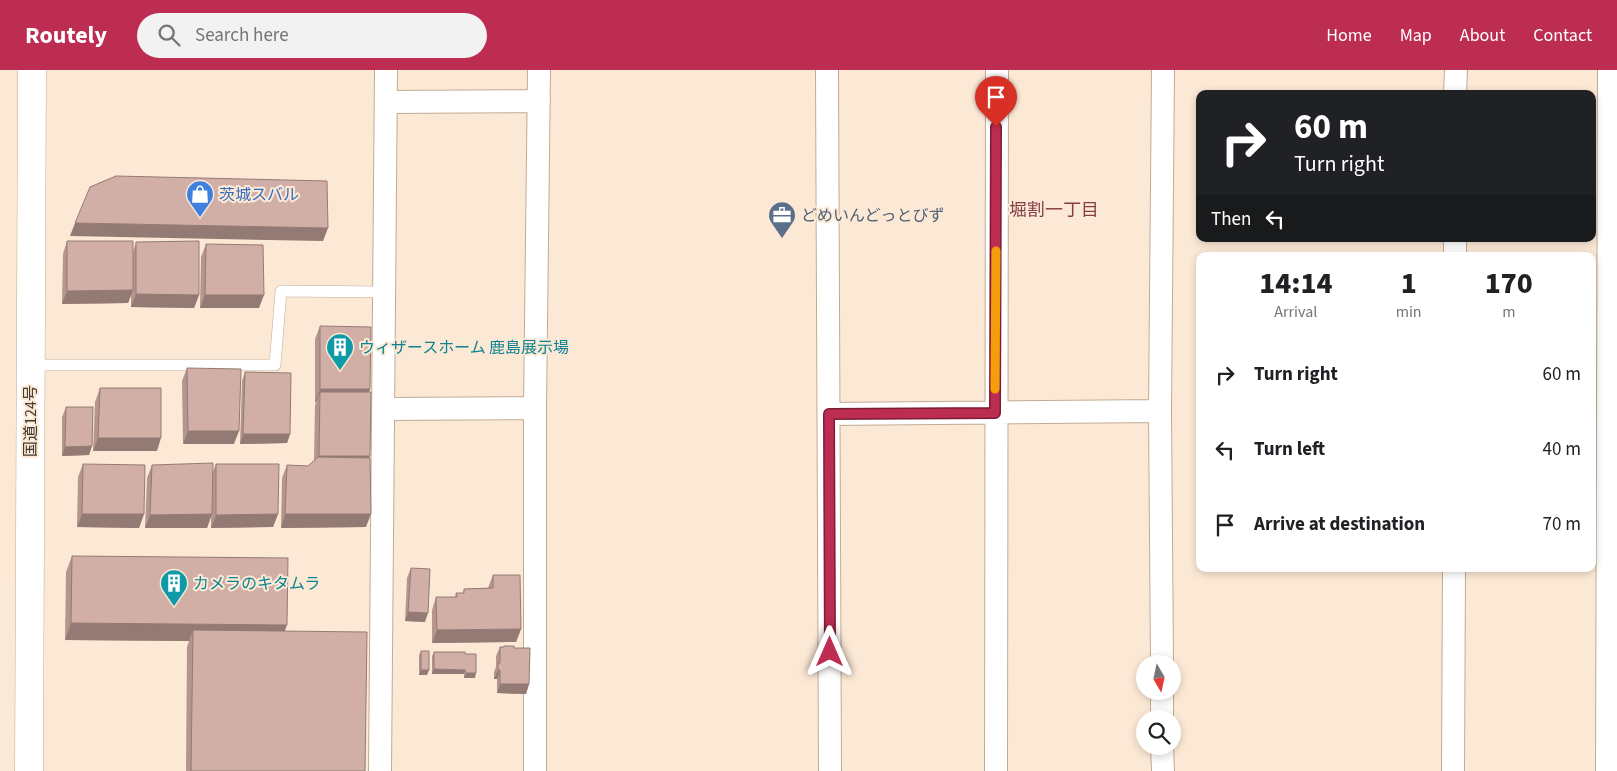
<!DOCTYPE html>
<meta charset="utf-8">
<style>
body{margin:0;font-family:"Source Sans 3","Noto Sans JP",sans-serif;background:#f2f2f2;color:#202124;height:100vh;display:flex;flex-direction:column;font-size:19px;white-space:nowrap}
*{box-sizing:border-box;margin:0}
p{font-size:16px;color:#757577}
.icon{flex:none;width:28px;height:28px;fill:none;stroke:currentColor;stroke-width:2;stroke-linecap:round;stroke-linejoin:round}
.map{position:relative;flex:1;overflow:hidden}
.details{position:absolute;left:1196px;top:182px;width:400px;height:320px;display:flex;flex-direction:column;background:#fff;border-radius:10px;box-shadow:0 2px 8px #0003}
.details>*{flex:none}
.guide{position:absolute;left:1196px;top:20px;width:400px;height:152px;border-radius:10px;box-shadow:0 2px 8px #0003;background:#202124;color:#fff;overflow:hidden}
.needle{width:32px;rotate:171deg}
.fabs{position:absolute;left:1136px;top:585px;display:grid;gap:10px}
.fabs a{display:grid;place-items:center;width:45px;height:45px;border-radius:50%;background:#fff;box-shadow:0 2px 8px #0003;font-size:25px}
.pin{position:absolute;display:grid;place-items:center;width:42px;height:42px;color:#fff;margin:-51px -21px;border-radius:50% 50% 50% 0;rotate:-45deg;box-shadow:0 0 5px #0007}
.pin .icon{rotate:45deg}
.me{position:absolute;width:55px;margin:-28px;rotate:0deg;stroke-linejoin:round;filter:drop-shadow(0 0 4px #0008)}
.turn{display:flex;align-items:center;gap:18px;height:105px;padding:0 15px;font-size:22px}
.turn .icon{width:65px;height:65px;stroke-width:2.5}
.turn b{display:block;font-size:35px;line-height:42px}
.then{display:flex;align-items:center;height:48px;padding:0 15px;background:#0003;gap:10px;font-size:19px}
.eta{display:flex;justify-content:space-evenly;align-items:center;height:85px;text-align:center}
.eta b{font-size:30px;font-weight:800;line-height:35px}
ul{padding:0;list-style:none}
li{display:flex;align-items:center;gap:15px;height:75px;padding:0 15px}
li div{flex:1}
li b{display:block;font-size:19px}
li em{font-style:normal}
header{display:flex;align-items:center;gap:30px;box-sizing:border-box;height:70px;padding:0 25px;background:#bd2c51;color:#fff}
header strong{font-size:24px}
nav{display:flex;gap:28px;margin-inline-start:auto;font-size:18px}
.search{width:350px;height:45px;background:#f2f2f2;display:flex;align-items:center;gap:12px;box-sizing:border-box;padding:0 18px;border-radius:28px;color:#757577;font-size:19px}
.map>svg:first-child{display:block}
.lines{fill:none;stroke-linecap:round;stroke-linejoin:round}
.service-casing{stroke:#c2ab93;stroke-width:12}
.minor-casing{stroke:#c2ab93;stroke-width:24}
.trunk-casing{stroke:#c2ab93;stroke-width:29}
.service{stroke:#fff;stroke-width:11}
.minor{stroke:#fff;stroke-width:22}
.trunk{stroke:#fff;stroke-width:28}
.wall{fill:#b5968f}
.shaded-wall{fill:#937a74}
.building{fill:#d2afa6;stroke:#937a74}
.route-casing{stroke:#7b1d35;stroke-width:12}
.route{stroke:#bd2c51;stroke-width:9}
.slow{stroke:#f59e0b;stroke-width:9}
.labels{text-anchor:middle;stroke-width:4;stroke-linejoin:round;paint-order:stroke}
.shop-label{font-size:16px;fill:#366cbe;stroke:#fce9d5;text-anchor:start}
.service-label{font-size:16px;fill:#4e5e75;stroke:#fce9d5;text-anchor:start}
.culture-label{font-size:16px;fill:#0d838f;stroke:#fce9d5;text-anchor:start}
.street-label{font-size:16px;fill:#443a30;stroke:#fce9d5}
.neighbourhood-label{font-size:18px;fill:#863d49;stroke:#fce9d5}
</style>
<header>
<strong>Routely</strong>
<div class="search"><svg class="icon" aria-label="search" viewBox="0 0 24 24"><circle cx="10" cy="10" r="6"/><path d="M15 15l6 6"/></svg>Search here</div>
<nav><a>Home</a><a>Map</a><a>About</a><a>Contact</a></nav>
</header>
<div class="map">
<svg width="1617" height="701" viewBox="0 0 1617 701">
<rect width="100%" height="100%" fill="#fce9d5"/>
<g class="lines">
<g class="service-casing">
<path id="service" d="M31 295H275L281 221 384 222"/>
</g>
<g class="minor-casing">
<path id="minor" d="M827 0 830 701
M1455 24 1456 0
M386 32 539 31
M1455 186V169
M383 339 535 338
M829 344 1160 341
M1162 594 1160 341 1163 0
M1162 621V649
M1162 676 1163 701
M380 701 386 0
M535 701V338L539 0
M996 701 997 0
M1453 701 1454 499
M1607 701 1609 0"/>
</g>
<g class="trunk-casing">
<path id="trunk" d="M29 701 32 0"/>
</g>
<use href="#service" class="service"/>
<use href="#minor" class="minor"/>
<use href="#trunk" class="trunk"/>
</g>
<path class="wall" d="M67 171 133 182 136 172 199 225 194 238 131 237V225L128 233 62 234 63 184Z
M206 174 259 238H200L201 187Z
M320 256 370 319 369 322V388L366 457 281 458 282 408 287 395 308 396 314 391 315 335 316 332H315V269Z
M187 298 234 374H183L182 311Z
M245 302 290 364 287 373 240 374 242 311Z
M100 318 157 381H93L95 332Z
M66 337 92 376 89 385 62 386V347Z
M83 394 144 444 139 458 77 457 78 407Z
M216 394 278 444 273 457 211 458V446L207 458H145L147 408 152 395 212 404Z
M72 486 285 561 365 701H186L187 577 189 571 65 570 66 502Z
M411 498 425 552 405 551 407 508Z
M493 505 521 559 516 572 432 573V540L436 527H455L456 523H463L464 519 488 518Z
M504 576 514 578 529 614 526 624 497 623V609H494V602L496 597V586L500 577H503Z
M421 581 427 605H419V585Z
M434 582 465 584 475 608H464V604H432V586Z"/>
<path class="shaded-wall" d="M75 153 328 158 323 171 70 166Z
M133 220 128 233 62 234 67 221Z
M136 224 199 225 194 238 131 237Z
M205 225H264L259 238H200Z
M320 319H370L365 332 320 322 316 332H315Z
M188 361H239L234 374H183Z
M243 364H290L287 373 240 374Z
M98 368H161L157 381H93Z
M92 376 89 385 62 386 65 377Z
M319 386H370L365 399H314Z
M82 444H144L139 458 77 457Z
M212 444 207 458H145L150 445Z
M278 444 273 457 211 458 216 445Z
M285 444H371L366 457 281 458Z
M408 542 428 543 425 552 405 551Z
M71 553 287 555 281 572 193 560 189 571 65 570Z
M521 559 516 572 432 573 437 560Z
M434 599 465 600 464 604H432Z
M421 600H429L427 605H419Z
M498 600H500L497 609H494Z
M466 603H476L475 608H464Z
M500 614H529L526 624 497 623Z"/>
<path class="building" d="M116 106 327 111 328 158 75 153 90 117Z
M67 171H133V220L67 221Z
M199 171V225L136 224V172Z
M206 174 263 175 264 225H205Z
M320 256 371 257 370 319H320Z
M187 298 241 299 239 361H188Z
M245 302 291 303 290 364H243Z
M100 318H161V368H98Z
M320 322H371L370 386H319Z
M66 337H93L92 376 65 377Z
M318 387 370 388 371 444H285L287 395 308 396Z
M213 393 212 444 150 445 152 395Z
M83 394 145 395 144 444H82Z
M216 394H279L278 444 216 445Z
M72 486 288 488 287 555 71 553Z
M411 498 430 499 428 543 408 542Z
M493 505H520L521 559 437 560 436 527H457L456 523H464V519L493 518Z
M193 560 367 562 365 701H191Z
M504 576H514V578H530L529 614H500V600H498V593H500V577H504Z
M421 581H429V600H421Z
M434 582H465V584H476V603H466L465 600 434 599Z"/>
<g class="lines">
<g class="route-casing">
<path id="route" d="M830 582 829 344 995 343 996 57"/>
</g>
<use href="#route" class="route"/>
<path class="slow" d="M995 319 996 181"/>
</g>
<defs>
<g id="shop-pin" transform="scale(1.4375)"><path d="M0 17L-7.5 6A9.5 9.5 0 1 1 7.5 6Z" fill="#3f7fe0" stroke="#fce9d5"/><path d="M-5-2.5h2.3a2.7 3.5 0 0 1 5.4 0H5L5.5 6h-11ZM-1.5-2.5h3a1.5 2.3 0 0 0-3 0Z" fill="#fff"/></g>
<g id="office-pin" transform="scale(1.4375)"><path d="M0 17L-7.5 6A9.5 9.5 0 1 1 7.5 6Z" fill="#5c6f8a" stroke="#fce9d5"/><path d="M-6-3h4V-5.5h4V-3h4V5H-6ZM-1-4.5V-3h2v-1.5ZM-6 0V1H6V0Z" fill="#fff"/></g>
<g id="building-pin" transform="scale(1.4375)"><path d="M0 17L-7.5 6A9.5 9.5 0 1 1 7.5 6Z" fill="#0f9aa8" stroke="#fce9d5"/><path d="M-4-6H4V6H1V3H-1V6H-4ZM-2.5-4.3h1.7v1.8h-1.7ZM.8-4.3h1.7v1.8H.8ZM-2.5-1h1.7V.8h-1.7ZM.8-1h1.7V.8H.8Z" fill="#fff"/></g>
</defs>
<g fill-rule="evenodd">
<use href="#shop-pin" x="200" y="124"/>
<use href="#office-pin" x="782" y="145"/>
<use href="#building-pin" x="340" y="277"/>
<use href="#building-pin" x="174" y="513"/>
</g>
<g class="labels">
<g class="shop-label">
<text x="219" y="130">茨城スバル</text>
</g>
<g class="service-label">
<text x="801" y="151">どめいんどっとびず</text>
</g>
<g class="culture-label">
<text x="359" y="283">ウィザースホーム 鹿島展示場</text>
<text x="193" y="519">カメラのキタムラ</text>
</g>
<g class="street-label">
<text transform="translate(30 351) rotate(-90)" y="6">国道124号</text>
</g>
<g class="neighbourhood-label">
<text x="1054" y="146">堀割一丁目</text>
</g>
</g>
</svg>
<div class="fabs">
<a><svg class="needle" viewBox="-14 -14 28 28"><path d="M0-13l5 13h-10z" fill="#e53935"/><path d="M0 13l5-13h-10z" fill="#757577"/></svg></a>
<a><svg class="icon" aria-label="search" viewBox="0 0 24 24"><circle cx="10" cy="10" r="6"/><path d="M15 15l6 6"/></svg></a>
</div>
<div class="pin" style="left:996px;top:57px;background:#d93025"><svg class="icon" aria-label="arrive" viewBox="0 0 24 24"><path d="M6 21V4h12l-3 4 3 4H6"/></svg></div>
<svg class="me" style="left:830px;top:582px" viewBox="-20 -20 40 40"><path d="M0-17L14 15 0 8-14 15z" fill="#bd2c51" stroke="#fff" stroke-width="4"/></svg>
<div class="guide">
<div class="turn"><svg class="icon" aria-label="right" viewBox="0 0 24 24"><path d="M7 20v-9h11M14 6l5 5-5 5"/></svg><div><b>60 m</b>Turn right</div></div>
<div class="then">Then<svg class="icon" aria-label="left" viewBox="0 0 24 24"><path d="M17 20v-9H6M10 6l-5 5 5 5"/></svg></div>
</div>
<section class="details">
<div class="eta">
<div><b>14:14</b><p>Arrival</p></div>
<div><b>1</b><p>min</p></div>
<div><b>170</b><p>m</p></div>
</div>
<ul>
<li><svg class="icon" aria-label="right" viewBox="0 0 24 24"><path d="M7 20v-9h11M14 6l5 5-5 5"/></svg><div><b>Turn right</b></div><em>60 m</em></li>
<li><svg class="icon" aria-label="left" viewBox="0 0 24 24"><path d="M17 20v-9H6M10 6l-5 5 5 5"/></svg><div><b>Turn left</b></div><em>40 m</em></li>
<li><svg class="icon" aria-label="arrive" viewBox="0 0 24 24"><path d="M6 21V4h12l-3 4 3 4H6"/></svg><div><b>Arrive at destination</b></div><em>70 m</em></li>
</ul>
</section>
</div>
